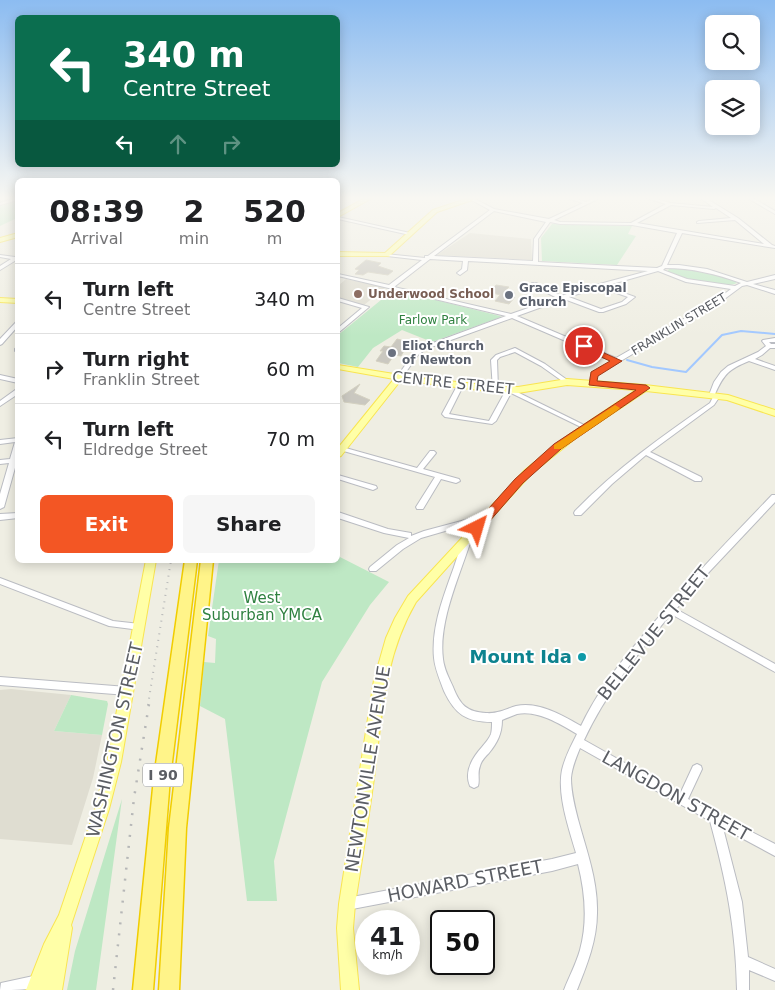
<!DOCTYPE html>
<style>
body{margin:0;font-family:"DejaVu Sans",sans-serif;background:#f6f6f6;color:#202124;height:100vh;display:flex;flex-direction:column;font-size:19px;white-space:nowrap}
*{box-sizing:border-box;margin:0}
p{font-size:16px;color:#757577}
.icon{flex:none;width:28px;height:28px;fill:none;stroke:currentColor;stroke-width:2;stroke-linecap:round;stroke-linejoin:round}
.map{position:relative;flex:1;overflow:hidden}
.details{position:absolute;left:15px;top:178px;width:325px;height:385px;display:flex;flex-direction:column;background:#fff;border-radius:8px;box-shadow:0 2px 12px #0003}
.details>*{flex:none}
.top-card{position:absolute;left:15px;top:15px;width:325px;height:152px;border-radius:8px;box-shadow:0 2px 12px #0003;background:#0b6e4f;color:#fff;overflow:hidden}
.controls{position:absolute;left:705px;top:15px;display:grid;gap:10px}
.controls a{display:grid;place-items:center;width:55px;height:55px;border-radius:8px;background:#fff;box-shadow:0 2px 12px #0003;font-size:25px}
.speed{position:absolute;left:355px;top:910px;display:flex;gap:10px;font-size:25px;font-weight:700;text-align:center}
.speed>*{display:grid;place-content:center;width:65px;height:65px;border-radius:50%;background:#fff;box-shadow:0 2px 12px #0003;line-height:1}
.speed small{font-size:12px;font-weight:400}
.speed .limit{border:2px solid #111;border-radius:8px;background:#fff;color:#111}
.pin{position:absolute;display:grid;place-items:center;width:42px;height:42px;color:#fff;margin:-21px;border:2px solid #fff;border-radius:50%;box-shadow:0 1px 5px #0007}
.me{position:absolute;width:55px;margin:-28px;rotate:40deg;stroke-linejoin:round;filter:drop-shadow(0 0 4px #0008)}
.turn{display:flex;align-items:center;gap:18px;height:105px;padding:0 25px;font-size:22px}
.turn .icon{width:65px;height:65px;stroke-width:2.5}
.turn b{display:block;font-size:35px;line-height:42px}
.lanes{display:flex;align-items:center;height:48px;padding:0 25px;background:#0003;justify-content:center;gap:25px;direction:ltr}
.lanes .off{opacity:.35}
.eta{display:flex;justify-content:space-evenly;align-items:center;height:85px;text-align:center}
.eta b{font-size:30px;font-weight:700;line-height:35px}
.cta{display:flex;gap:10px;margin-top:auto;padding:10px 25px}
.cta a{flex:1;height:58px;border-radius:8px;background:#f35624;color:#fff;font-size:20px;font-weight:700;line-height:58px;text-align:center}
.cta a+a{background:#f6f6f6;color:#202124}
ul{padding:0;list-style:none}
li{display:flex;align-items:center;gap:15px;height:70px;padding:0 25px;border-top:1px solid #e0e0e0}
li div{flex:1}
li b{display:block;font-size:19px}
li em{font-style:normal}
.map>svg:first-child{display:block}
.education{fill:#dfddd1}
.green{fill:#bee8c4}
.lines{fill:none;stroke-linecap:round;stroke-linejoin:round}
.stream{stroke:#a2c8ff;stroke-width:2}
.building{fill:#cac8c0;stroke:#d4d1c1}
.minor-casing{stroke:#babcc2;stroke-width:2}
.major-casing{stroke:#f9e551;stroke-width:2}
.highway-casing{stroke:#f1cd00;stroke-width:3}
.minor{fill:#fff;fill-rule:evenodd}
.major{fill:#ffffa7;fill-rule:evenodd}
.highway{fill:#fff489;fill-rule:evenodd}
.rail-far1{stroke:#b6b7b7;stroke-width:2;stroke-dasharray:1 5.5;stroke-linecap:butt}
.rail{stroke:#b6b7b7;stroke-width:2.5;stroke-dasharray:2 9;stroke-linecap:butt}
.route{fill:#f35624;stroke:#9e3817}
.slow{fill:#f59e0b}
.education-dot{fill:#8d6e63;stroke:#fff;stroke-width:2}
.worship-dot{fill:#6b7280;stroke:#fff;stroke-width:2}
.culture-dot{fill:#0f9aa8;stroke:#fff;stroke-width:2}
.labels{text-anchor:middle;stroke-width:4;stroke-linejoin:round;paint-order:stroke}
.far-worship-label{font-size:12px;font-weight:bold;fill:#5b616d;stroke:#fff;text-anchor:start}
.far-education-label{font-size:12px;font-weight:bold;fill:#785e54;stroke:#fff;text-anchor:start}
.far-park-label{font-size:12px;fill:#2f8140;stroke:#fff}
.far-street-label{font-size:12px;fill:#5b5e64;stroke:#fff}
.shield{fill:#fff;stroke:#8c8e92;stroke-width:1}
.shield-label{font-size:14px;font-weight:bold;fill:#5b5e64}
.street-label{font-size:15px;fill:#5b5e64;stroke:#fff}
.park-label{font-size:15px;fill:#2f8140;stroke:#fff}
.near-street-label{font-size:18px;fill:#5b5e64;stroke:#fff}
.near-culture-label{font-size:18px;font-weight:bold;fill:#0d838f;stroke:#fff;text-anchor:end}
</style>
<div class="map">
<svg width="775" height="990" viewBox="0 0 775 990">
<rect width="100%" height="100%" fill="#efeee3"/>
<path class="education" d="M470 233 531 239 532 260 437 255Z
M346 279 385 287V288L364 305 338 299V286Z
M11 689 71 695 54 731 102 735 93 778 72 845 0 839V690Z"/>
<path class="green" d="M13 197H17V218L0 226V201Z
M552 224 632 226 628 234 636 236 617 265 542 261 541 238Z
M669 269C689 268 721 270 737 283 721 290 683 279 667 272Z
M396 290 500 316 501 317 432 342 402 330 373 348 358 367 338 363V335L392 291Z
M338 556 389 582 370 605 322 682 274 861 277 901H247L225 719 200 706 204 662 215 663 216 639 208 636 219 560H338Z
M71 695 107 701 108 704 102 735 54 731Z
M122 799 96 990H67L75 951Z"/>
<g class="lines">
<path class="stream" d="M627 360 652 367 686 372 722 335 741 331 775 334"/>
</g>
<path class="building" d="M366 260 381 263 378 266 393 271 388 275 368 272 363 275 355 274 359 270 355 269Z
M496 285 509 287 505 291 515 293 511 298 515 297 509 304 495 301 500 295 489 292Z
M397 339 409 342 401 356 394 355 388 364 376 361 383 351H380L384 346 391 347Z
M360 384 354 393 370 400 365 405 344 402 342 396Z"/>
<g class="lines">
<g class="minor-casing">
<path id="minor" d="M18 197V200L0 205V203Z
M466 197H471L494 209 549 219 583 203 564 197H571L586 202 597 197H602L554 220 560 222 631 223 666 204 643 197H650L670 203 713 207 699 197H704L738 218 772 245 775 246V248L682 233 667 265H679L707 269 747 282 775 275V279L753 284 775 290V294L747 285 742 286 719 303 597 375 595 383 592 385 589 383 592 373 612 361 512 318 426 349 418 355 401 379H397L396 378 414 353 422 347 506 316 338 276V274L389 285 422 260 387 256 385 255V254L425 258V256H428L490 210ZM671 205 714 209 716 208 731 218 699 221 697 222V223L735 220 764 244 637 223ZM494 211 546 222 534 239 533 261 434 256ZM550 222 560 224 632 225 677 233 662 266 657 268 538 262V239ZM430 259 463 261 462 269 457 273 460 275 467 270 468 261 648 271 581 289 561 296 536 283H532V285L557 298 511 314 394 287ZM665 268C692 268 716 274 741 283L735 286 687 279 663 270ZM658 271 686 282 731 289 715 301 616 358 517 316 564 299 599 312H603L626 304 635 297 605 286ZM599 287 628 297 622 302 601 309 569 297Z
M746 197H751L775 211V214Z
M338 217 410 233 412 234 410 235 338 219Z
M0 255 15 257 18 256V259L0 270V266L11 259 0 257Z
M338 298 369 307 338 333V328L362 308 338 301Z
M18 320V326L2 344 0 345V339Z
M775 338V342H769L771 344H775V348H770L762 355 755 359 775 366V370L749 361C729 369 724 374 715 394L719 395 720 396 714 405 650 452 701 477 702 479 701 481H695L646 455 612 484 581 515H575L574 513 575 511C616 469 662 436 710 403L713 397 710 396 709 395 714 382 721 372 728 366 758 352 766 346 762 341 763 340Z
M17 348 18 352 15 351V349Z
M515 348 545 364 570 382 569 383H565L541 366 515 352 500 357 497 360 498 389 497 390H493L491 360 496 355Z
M0 375 18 379V383L0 379Z
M460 384 463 386 449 414 489 421 506 390 509 388 588 427 585 429 583 428 511 393 496 421 492 424 445 417 442 414 457 386Z
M18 388V394L0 406V401Z
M18 438V457L4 507 0 509V494L9 463 0 464V460L10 459 15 442 0 444V440Z
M342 447 417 468 430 451H434L436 453 423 469 459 479 460 481 456 483 441 479 423 509H417L416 507 435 477 340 450 338 449Z
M338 475 376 486 377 488 373 490 338 479Z
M772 495H775V502L710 571 676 609 775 664V672L671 614C638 653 606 693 584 740L680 794 693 766 697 764 701 766 702 769 688 799 775 844V856L723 828 742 902 748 957 775 969V981L749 970V990H737C736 929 726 880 710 821L580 748C576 758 572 767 571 778 571 793 575 808 579 823 587 852 598 882 597 913 597 940 587 965 577 990H564C569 977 576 964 580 950 588 921 585 892 578 864L552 871 347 910 343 908 341 904 343 900 347 898 552 859 576 853C569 829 557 795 562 770 565 757 571 746 577 734 560 724 538 710 517 714 512 716 507 718 502 720 502 734 497 743 489 753 485 757 481 761 480 766 477 773 480 780 478 786L474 788 470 786C464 772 472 758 482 747 485 743 489 739 491 734 492 730 492 726 492 722 466 722 455 714 444 691 440 680 435 669 434 658 431 627 444 595 454 567 457 558 460 547 464 538H470L471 540C460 575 438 622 443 659 444 669 449 678 453 687 460 705 467 712 486 713 498 714 506 709 516 706 538 701 562 715 581 726 596 694 618 665 641 638 682 588 727 542 772 495Z
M489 511 493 514 492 516 483 520 421 538 403 549 376 571H370L369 569 370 567 397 545 409 538 384 533 338 518V512L388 529 411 533V536L424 531 469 519Z
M18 513V518L0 520V514Z
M0 578 113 621 140 624 143 625 144 627 143 629 140 630 109 626 0 584Z
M0 677 127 687 130 688 132 691 130 694 127 695 0 685Z
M38 975 43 976 44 981 43 986C29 990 15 990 0 990L1 983Z"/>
</g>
<g class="major-casing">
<path id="major" d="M367 197H374L338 217V213Z
M472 197H481L437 212 389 256H338V252L385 253 433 210Z
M18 233V237L0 242V238Z
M0 298 18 299V303L0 302Z
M338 365 419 378 495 386 518 387 567 379 645 385 728 395 775 410V416L727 400 646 391 576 438 531 474 416 602C385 655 382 712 375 771 369 816 362 860 355 904L353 928 359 990H341L337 928 339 904 374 680 386 638 395 618 408 596 525 470 570 434 636 390 567 385 518 393 495 392 401 380 341 456 338 457V448L394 379 338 369Z
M146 560H156L121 762 109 809 71 925 72 928 62 990H44L45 985 44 990H26L44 944 59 915 95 809 107 762Z"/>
</g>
<g class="highway-casing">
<path id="highway" d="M185 560H197L170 778 153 990H133L154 778Z
M201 560H213L186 828 179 990H159L169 828Z"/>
</g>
<use href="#minor" class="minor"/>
<use href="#major" class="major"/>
<use href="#highway" class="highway"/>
<path class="rail-far1" d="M148 705 171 560"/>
<path class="rail" d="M113 990 134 798 149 704"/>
</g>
<linearGradient id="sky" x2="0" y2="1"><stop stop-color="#8cbcf1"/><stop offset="0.59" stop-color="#f8f7f2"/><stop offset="1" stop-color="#f8f7f2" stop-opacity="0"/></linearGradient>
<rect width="775" height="336" fill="url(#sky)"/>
<path class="route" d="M584 344 622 361 598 376 597 381 646 385 650 388 561 449 523 483 481 531H473V526L515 479 554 444 636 390 589 385 591 372 610 361 581 348 580 346Z"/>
<path class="slow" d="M615 405 620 408 618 410 561 449H554V445Z"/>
<circle class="education-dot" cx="358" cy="294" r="5"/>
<g class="worship-dot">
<circle cx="509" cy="295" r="5"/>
<circle cx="392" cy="353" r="5"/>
</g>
<circle class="culture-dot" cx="582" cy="657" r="5"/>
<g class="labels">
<g class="far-worship-label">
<text x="519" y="292">Grace Episcopal<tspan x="519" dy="14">Church</tspan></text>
<text x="402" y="350">Eliot Church<tspan x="402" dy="14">of Newton</tspan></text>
</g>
<g class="far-education-label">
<text x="368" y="298">Underwood School</text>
</g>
<g class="far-park-label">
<text x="433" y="324">Farlow Park</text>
</g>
<g class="far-street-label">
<text transform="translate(679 324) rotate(-31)" y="4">FRANKLIN STREET</text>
</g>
<rect class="shield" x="143" y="763.5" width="40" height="23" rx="4"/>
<g class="shield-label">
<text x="163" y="780">I 90</text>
</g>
<g class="street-label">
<text transform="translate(453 383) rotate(6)" y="5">CENTRE STREET</text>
</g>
<g class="park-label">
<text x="262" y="603">West<tspan x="262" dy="17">Suburban YMCA</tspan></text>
</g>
<g class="near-street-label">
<text transform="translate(654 633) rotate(-51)" y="6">BELLEVUE STREET</text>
<text transform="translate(115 740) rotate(-77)" y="6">WASHINGTON STREET</text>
<text transform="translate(368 769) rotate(-81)" y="6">NEWTONVILLE AVENUE</text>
<text transform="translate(676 796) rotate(29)" y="6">LANGDON STREET</text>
<text transform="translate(465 881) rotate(-11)" y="6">HOWARD STREET</text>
</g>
<g class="near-culture-label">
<text x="572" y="663">Mount Ida</text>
</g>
</g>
</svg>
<div class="controls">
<a><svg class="icon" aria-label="search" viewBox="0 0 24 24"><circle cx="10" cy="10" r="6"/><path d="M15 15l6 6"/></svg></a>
<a><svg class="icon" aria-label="layers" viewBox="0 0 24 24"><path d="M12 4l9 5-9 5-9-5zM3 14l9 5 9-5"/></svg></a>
</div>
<div class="speed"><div>41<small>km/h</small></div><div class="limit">50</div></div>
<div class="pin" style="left:584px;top:346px;background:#d93025"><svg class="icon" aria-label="arrive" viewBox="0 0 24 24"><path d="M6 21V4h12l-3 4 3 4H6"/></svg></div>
<svg class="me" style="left:477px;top:528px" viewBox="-20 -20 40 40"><path d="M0-17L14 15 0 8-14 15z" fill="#f35624" stroke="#fff" stroke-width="4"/></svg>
<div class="top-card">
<div class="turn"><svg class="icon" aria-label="left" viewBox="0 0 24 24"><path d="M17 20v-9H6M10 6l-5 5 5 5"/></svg><div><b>340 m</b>Centre Street</div></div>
<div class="lanes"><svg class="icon" aria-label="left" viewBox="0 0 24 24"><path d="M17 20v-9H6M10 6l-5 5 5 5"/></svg><svg class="icon off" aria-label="ahead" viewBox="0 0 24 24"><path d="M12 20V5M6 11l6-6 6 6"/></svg><svg class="icon off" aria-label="right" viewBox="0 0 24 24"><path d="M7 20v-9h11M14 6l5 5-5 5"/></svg></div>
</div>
<section class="details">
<div class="eta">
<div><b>08:39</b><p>Arrival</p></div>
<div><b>2</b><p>min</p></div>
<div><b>520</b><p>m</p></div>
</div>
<ul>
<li><svg class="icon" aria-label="left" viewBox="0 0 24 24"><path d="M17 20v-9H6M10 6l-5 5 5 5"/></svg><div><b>Turn left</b><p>Centre Street</p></div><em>340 m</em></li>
<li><svg class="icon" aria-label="right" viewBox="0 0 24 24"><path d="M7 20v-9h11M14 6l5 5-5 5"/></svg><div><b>Turn right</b><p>Franklin Street</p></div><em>60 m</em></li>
<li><svg class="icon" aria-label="left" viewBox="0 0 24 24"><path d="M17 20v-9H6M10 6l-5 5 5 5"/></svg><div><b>Turn left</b><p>Eldredge Street</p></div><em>70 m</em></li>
</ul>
<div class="cta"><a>Exit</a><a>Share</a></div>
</section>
</div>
